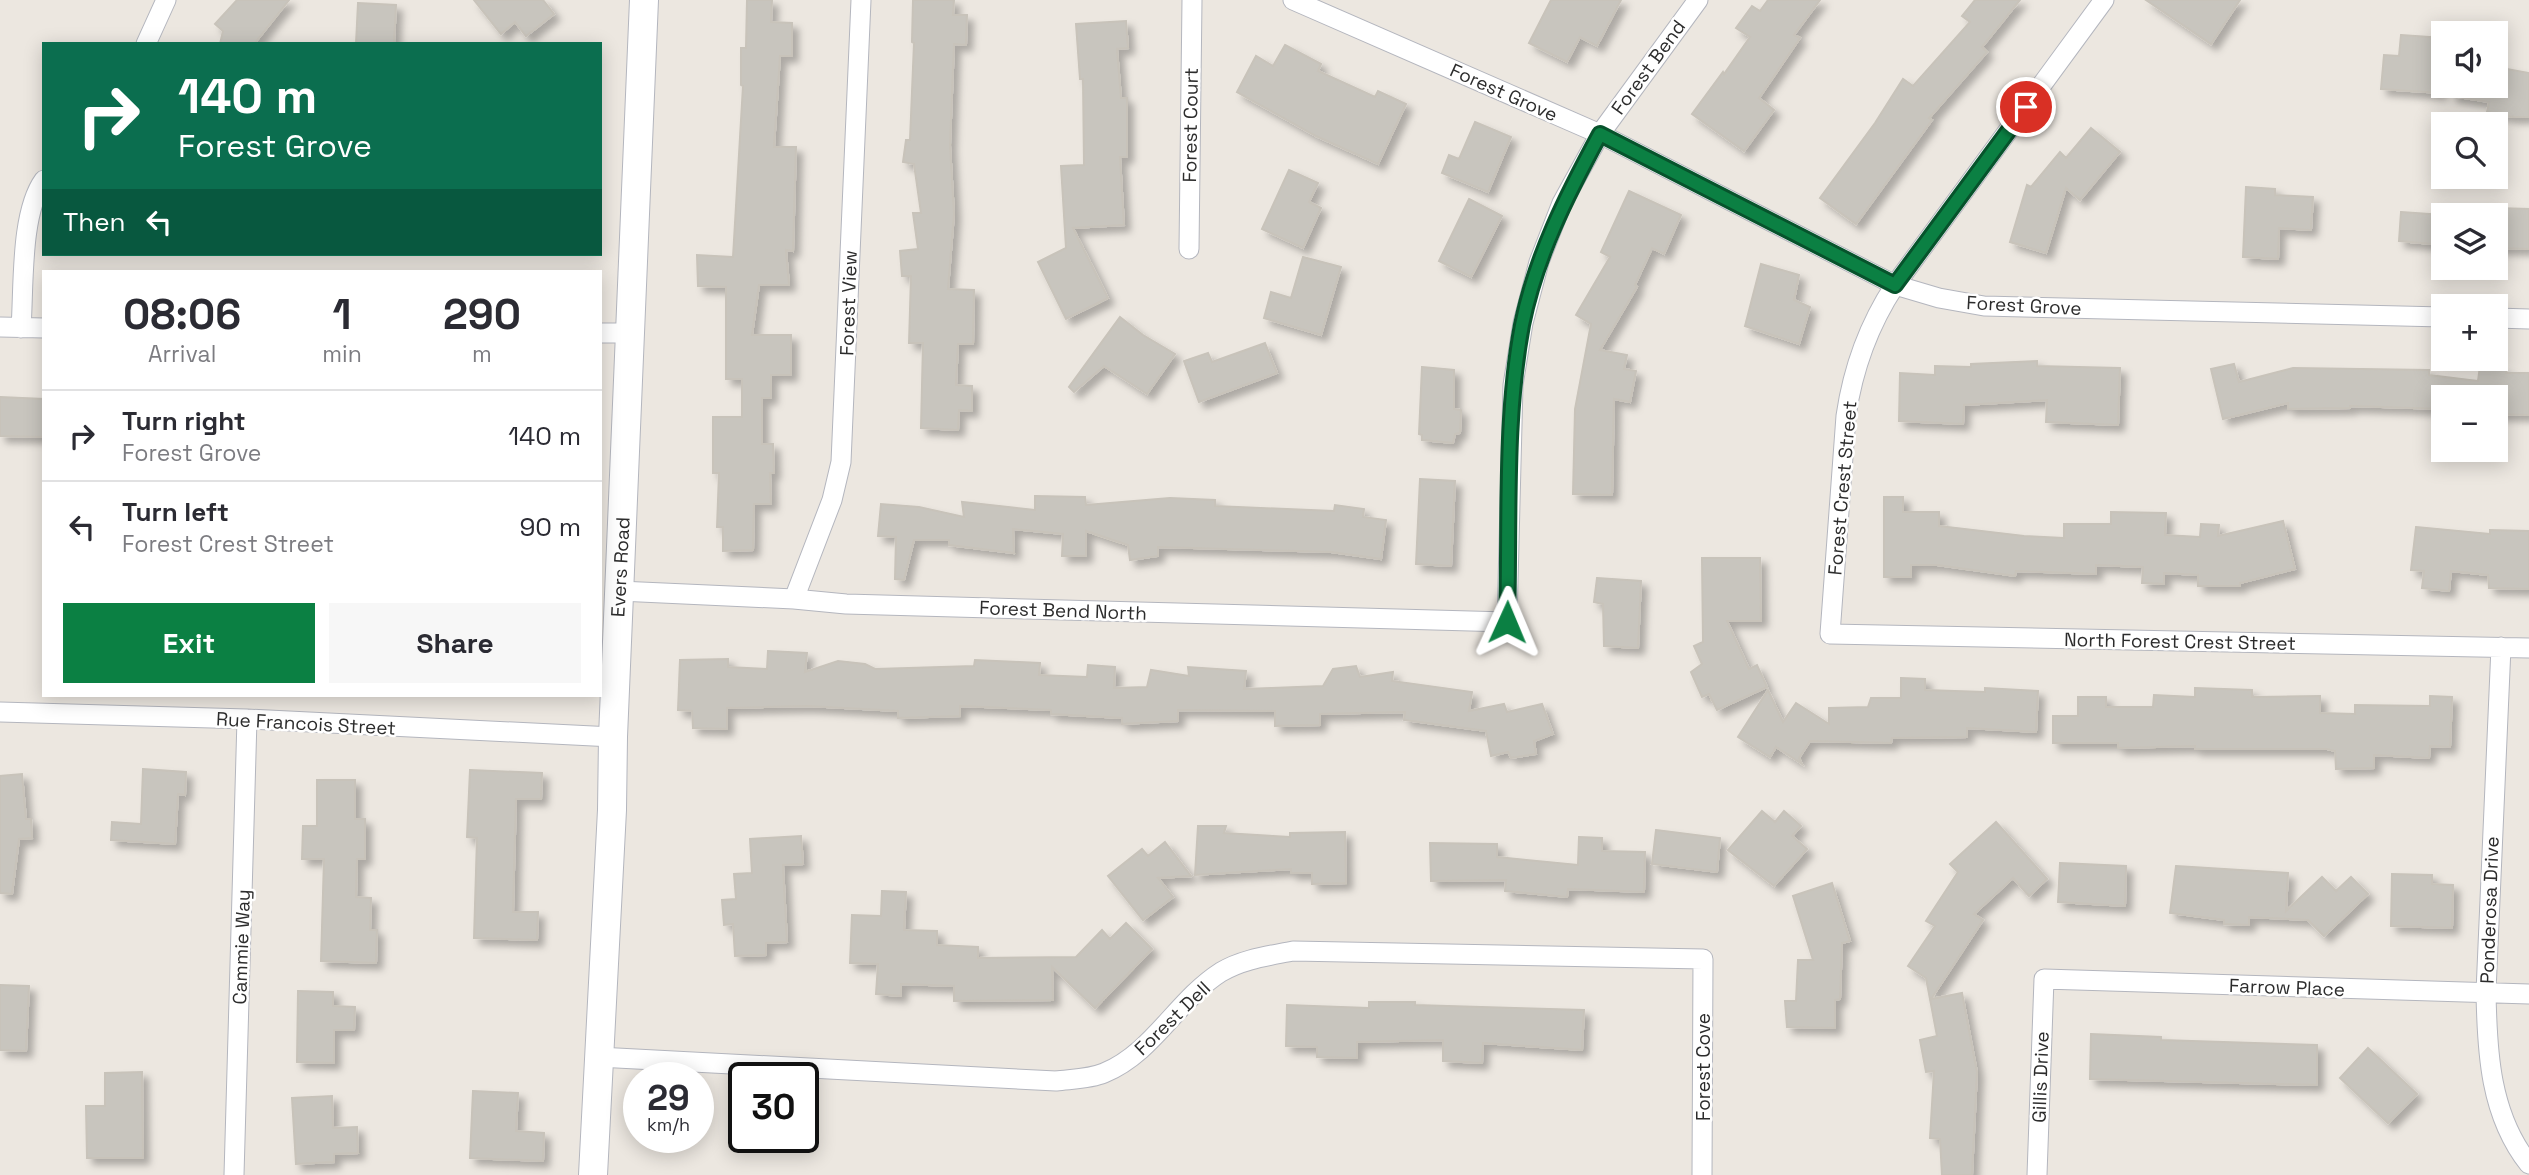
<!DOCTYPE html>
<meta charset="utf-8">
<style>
body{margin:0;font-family:"Space Grotesk",sans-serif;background:#f7f7f7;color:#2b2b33;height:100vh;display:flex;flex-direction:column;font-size:26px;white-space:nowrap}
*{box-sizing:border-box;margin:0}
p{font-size:23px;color:#7c7c81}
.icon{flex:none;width:38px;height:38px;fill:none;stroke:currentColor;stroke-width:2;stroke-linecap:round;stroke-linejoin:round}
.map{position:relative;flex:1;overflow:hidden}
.drawer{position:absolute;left:42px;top:270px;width:560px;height:427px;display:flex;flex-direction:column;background:#fff;border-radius:0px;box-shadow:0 4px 18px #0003}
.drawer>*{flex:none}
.top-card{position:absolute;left:42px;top:42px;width:560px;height:214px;border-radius:0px;box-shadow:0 4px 18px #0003;background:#0b6e4f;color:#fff;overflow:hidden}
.controls{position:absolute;left:2431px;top:21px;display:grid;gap:14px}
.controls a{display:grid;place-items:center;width:77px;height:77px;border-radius:0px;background:#fff;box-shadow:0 4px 18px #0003;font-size:35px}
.speed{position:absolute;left:623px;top:1062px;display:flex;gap:14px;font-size:35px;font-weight:700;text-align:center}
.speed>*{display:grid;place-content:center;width:91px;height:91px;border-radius:50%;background:#fff;box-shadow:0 4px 18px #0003;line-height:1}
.speed small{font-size:18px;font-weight:400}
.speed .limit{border:4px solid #111;border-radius:10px;background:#fff;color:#111}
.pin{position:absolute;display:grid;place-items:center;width:60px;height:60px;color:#fff;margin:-30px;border:4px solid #fff;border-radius:50%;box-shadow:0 2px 7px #0007}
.me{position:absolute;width:77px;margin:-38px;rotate:1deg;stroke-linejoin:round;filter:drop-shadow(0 0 5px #0008)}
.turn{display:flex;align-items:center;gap:24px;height:147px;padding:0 21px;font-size:32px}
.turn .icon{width:91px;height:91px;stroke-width:2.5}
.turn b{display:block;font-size:49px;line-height:60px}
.then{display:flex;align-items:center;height:66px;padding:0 21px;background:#0003;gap:14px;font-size:26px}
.eta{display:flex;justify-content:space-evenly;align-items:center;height:119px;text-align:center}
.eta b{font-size:42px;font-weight:600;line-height:49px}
.button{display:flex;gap:14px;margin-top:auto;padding:14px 21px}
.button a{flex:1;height:80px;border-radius:0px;background:#0b8043;color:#fff;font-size:28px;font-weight:600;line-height:80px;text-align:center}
.button a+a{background:#f7f7f7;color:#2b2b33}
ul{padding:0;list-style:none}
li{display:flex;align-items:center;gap:21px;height:91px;padding:0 21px;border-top:2px solid #e1e1e2}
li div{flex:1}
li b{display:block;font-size:26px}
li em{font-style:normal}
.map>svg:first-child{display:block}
.building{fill:#c8c5be;stroke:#c8c3ba;stroke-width:2;filter:url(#shadow)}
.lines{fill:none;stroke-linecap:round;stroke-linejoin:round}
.minor-casing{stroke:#b4b6be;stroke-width:21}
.secondary-casing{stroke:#b4b6be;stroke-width:30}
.minor{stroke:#fff;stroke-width:19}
.secondary{stroke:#fff;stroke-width:28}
.route-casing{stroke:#07532c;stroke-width:18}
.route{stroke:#0b8043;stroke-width:12}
.labels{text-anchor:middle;stroke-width:5;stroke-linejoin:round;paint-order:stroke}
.street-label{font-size:19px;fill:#2c2c2c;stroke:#fff}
</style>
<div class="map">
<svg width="2529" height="1175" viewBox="0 0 2529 1175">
<defs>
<filter id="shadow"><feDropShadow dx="6" dy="6" stdDeviation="3.5" flood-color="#0004"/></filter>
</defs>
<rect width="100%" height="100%" fill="#ece7e0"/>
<path class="building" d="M237 0H289L254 44H220L223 31 215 24Z
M474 0H543L554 14 526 36 515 22 501 34Z
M747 0H772L771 22 792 23V56H780L774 147H796L793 251 786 250 789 285H759L752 335H791V375H771V398H762V444H773L774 473H770L771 504H754L753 550 723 551V527H717L719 473H713V417H742V379H726V287L698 286 697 255 733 257 743 86 741 85V48H746Z
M913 0H954L953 15H967L966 45 954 44 950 145 954 214 948 289 974 290 973 344H958L956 385 972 386V411L959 410 958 430 921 428 923 343H909L911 276H902L900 251 918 249 913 213H921L914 164 903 162 906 140H910L914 43 912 42Z
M1551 0H1621L1597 46 1580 37 1567 62 1529 43Z
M1768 0H1820L1794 35 1800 38 1759 98 1774 110 1744 151 1692 114 1723 72 1724 74 1750 37 1736 28 1752 6 1760 11Z
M1975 0H2020L1982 47 1987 52 1929 118 1932 120 1856 224 1820 198 1875 123 1903 79 1913 86 1970 22 1962 16Z
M2146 0H2240L2211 44Z
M358 3 396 5 394 44H356Z
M1126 21 1128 48 1117 49 1121 98H1127V157H1120L1124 225 1073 228 1108 298 1066 319 1038 262 1066 248 1061 166 1084 165 1083 79H1080L1076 24Z
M2401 35 2443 38 2440 93 2381 89 2384 55 2399 56Z
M1285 45 1321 64 1318 71 1375 97 1378 91 1406 104 1378 164 1316 136 1237 92 1256 56 1273 66Z
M2496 67 2529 73V117H2513L2487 112 2489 102 2451 96 2452 86H2496Z
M1475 122 1511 137 1488 192 1442 173 1449 155 1459 159Z
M2091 128 2120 152 2080 200 2066 188 2046 253 2010 242 2027 185 2031 187 2060 152 2066 158Z
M1289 170 1318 183 1309 202 1321 208 1303 248 1262 229Z
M2246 187 2275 189V195L2313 197 2311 230 2279 228 2278 259 2243 257Z
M1629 191 1681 215 1664 254 1652 248 1635 285 1637 287 1600 350 1627 355 1624 369 1636 371 1630 402 1614 399 1612 495 1573 494 1575 409 1591 324 1576 315 1610 257 1601 252Z
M1469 199 1502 216 1471 277 1439 261Z
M2496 208 2529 209V249L2496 248Z
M2401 212 2443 215V245L2399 241Z
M1303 257 1341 267 1321 335 1264 318 1271 292 1291 298Z
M1761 264 1799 275 1794 300 1810 307 1799 344 1745 326Z
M1120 317 1143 335 1175 354 1147 394 1104 366 1074 392 1069 387Z
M1265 343 1277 373 1199 402 1184 361 1208 353 1212 362Z
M2037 361V366L2120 368 2118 425 2046 422 2047 400 1964 405 1963 424 1899 421 1900 373 1935 375V366L1971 367V364Z
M2234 364 2239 382 2293 368 2429 370V375L2478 381 2480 366 2506 369V373H2529V415L2496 414V397H2443V409L2350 406V408L2288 409V403L2223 419 2211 369Z
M1422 367 1454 370V409L1461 410 1460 433 1455 434 1453 443 1422 440V435L1419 434Z
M0 397 44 399V437L0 436Z
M1420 479 1455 481 1451 566 1416 564Z
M1035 496 1085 497 1086 505 1170 498 1215 500V506L1334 511 1335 505 1364 509 1363 517 1386 520 1381 559 1331 552 1158 547V556L1130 560 1128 545 1086 531V556H1062L1063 534 1013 529 1014 553 949 545V540H914L904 580 895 579 896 537 878 536 881 504 919 507 964 517 962 502 1035 510Z
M1884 497H1903V512H1939V526L2024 536 2064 538V524H2111V512L2166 513 2165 535 2200 537 2201 524 2219 525 2218 536 2283 521 2295 569 2240 583V586H2198V575L2164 573V584L2142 583 2143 567 2096 565V574L2016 571 2015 576 1937 565H1911V577H1884Z
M2416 527 2490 534V530L2529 531V589L2489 588 2488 575 2451 571 2449 591 2422 588 2424 571 2411 570Z
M1702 558H1760L1761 621H1727L1749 669 1757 665 1767 687 1717 710 1709 694 1702 697 1691 672 1702 664 1694 646 1703 642Z
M1597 578 1641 581 1638 648 1604 646 1603 604 1594 602Z
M768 651 807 653 805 672 838 661 865 664 875 669 974 666 975 660 1040 663 1039 675 1087 677 1088 665 1115 667 1114 688 1147 687 1151 670 1189 676 1188 667 1246 671 1244 689 1323 686 1333 669 1356 666 1360 677 1393 672 1392 681 1472 692 1469 711 1504 704 1507 712 1542 704 1553 734 1534 741 1536 754 1511 758 1508 752 1491 756 1486 731 1404 720 1405 712 1320 714V725L1275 726V711L1178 710V721L1122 724V718L1051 714V710L960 706V716L898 718V711L807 706 727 708V729L693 728 692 711 678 710 680 660 728 659V667L767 669Z
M1901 678 1925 679V690L1985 692V688L2038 691 2036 732 1967 728V737L1892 738 1891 743 1810 741 1799 758 1802 764 1776 747 1770 757 1738 737 1768 690 1783 722 1796 703 1829 724V708L1868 707 1871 698H1901Z
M2195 688 2252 690V697L2320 696V713L2355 714V705L2430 706V696L2452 697 2450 747 2430 746 2429 758 2374 755V768L2336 769 2335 751 2327 749H2195V746L2118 748V743H2053V716H2078V697H2106V707H2153L2154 695 2195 697Z
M143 769 186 772 185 795 178 794 175 844 111 840 112 822 141 824Z
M470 770 542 773 541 799H516L514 872 513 912H538L537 940 474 938 477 838 467 837Z
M22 774 26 819H31L32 838 19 839 12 894 0 893V776Z
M317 780H355V819H365V859H357L356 897 371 898 370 930H377L376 963 321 961 324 859H302L303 826H317Z
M1762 811 1775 822 1784 811 1801 826 1792 836 1807 849 1774 886 1728 850Z
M1996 822 2047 879 2029 896 2013 878 1974 914 1983 920 1931 999 1962 993 1977 1072 1972 1175H1942L1940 1139 1930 1138 1934 1071 1926 1072 1920 1040 1937 1036 1926 978 1908 966 1935 926 1926 921 1958 872 1950 864Z
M1198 826H1226L1224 833 1290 837V833L1345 832 1346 883 1312 884V873H1291V869L1195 875Z
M1656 830 1720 838 1717 872 1652 864Z
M801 836 803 864 783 865 787 942 766 943V955L735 956 733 924 724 925 722 900 736 899 734 874 752 873 750 839Z
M1579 837 1602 838V851L1645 852 1644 892 1568 889 1567 897 1505 891 1506 880 1431 881 1430 843 1497 844V857L1578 865Z
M1165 842 1191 876 1158 878 1173 897 1143 920 1108 876 1142 849 1148 856Z
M2060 863 2126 866 2125 906 2058 902Z
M2176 866 2288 873 2286 911 2322 877 2336 891 2351 877 2368 894 2324 936 2308 920 2249 917V925L2224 924V920L2170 913Z
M2392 874 2432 875V884L2453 885 2452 928 2391 926Z
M1832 883 1850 941 1842 943 1840 999 1835 1000V1028L1787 1027 1785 1001H1796L1798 960H1813L1793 896Z
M882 891 906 892 904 930 937 931V945L978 947V958L1076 957 1102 930 1110 939 1126 923 1152 949 1095 1008 1052 967 1053 1000 954 1001V986L901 984V996L876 994 878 964 850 963 852 915 881 916Z
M0 985 29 986 26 1051 0 1050Z
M298 991 333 992V1006L355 1007 354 1030H334V1063L297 1062Z
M1369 1002H1415V1005L1584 1010 1582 1050 1483 1043 1482 1063 1443 1061V1040L1357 1042V1058L1317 1057V1047L1286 1046 1287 1005 1369 1008Z
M2091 1034 2161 1037V1040L2317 1045V1085L2090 1079Z
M2368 1048 2417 1094 2388 1123 2340 1078Z
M142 1072 143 1158H87L86 1106H105V1073Z
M473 1091 518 1093 516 1131 544 1133 543 1161 470 1158Z
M332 1096 333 1128 357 1127 358 1153 334 1154V1162L296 1164 292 1098Z"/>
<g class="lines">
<g class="minor-casing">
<path id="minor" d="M1293 0 1600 134 1895 285 1939 298 1984 306 2443 317
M2104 0 1895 285C1868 326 1853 368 1846 416L1830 634 2529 648
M146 44 166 0
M1189 249 1192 0
M2496 318 2529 319
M0 327 44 328
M21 328C24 287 20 213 44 180
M600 333H631
M619 591 794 599 846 604 1507 622 1513 385 1523 323 1539 262 1562 203 1600 134 1698 0
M794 599 832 500 841 462 861 0
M2501 647 2486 992C2487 1052 2490 1115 2529 1164
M0 712 247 719 613 737
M598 1057 1056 1081C1071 1079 1090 1079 1104 1073 1153 1053 1177 1000 1221 972 1243 959 1268 956 1293 951L1703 959 1702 1175
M234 1175 247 719
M2037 1175 2044 979 2529 994"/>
</g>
<g class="secondary-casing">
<path id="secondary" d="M593 1175 612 810 613 737 644 0"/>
</g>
<use href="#minor" class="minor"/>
<use href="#secondary" class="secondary"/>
</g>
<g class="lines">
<g class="route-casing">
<path id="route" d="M1507 622C1510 524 1504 421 1522 325 1536 256 1567 195 1600 134L1895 285 2026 107"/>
</g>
<use href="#route" class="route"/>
</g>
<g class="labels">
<g class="street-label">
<text transform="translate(1648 67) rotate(-54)" y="7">Forest Bend</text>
<text transform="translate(1504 92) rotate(24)" y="7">Forest Grove</text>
<text transform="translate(1190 125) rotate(-89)" y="7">Forest Court</text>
<text transform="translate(848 303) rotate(-88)" y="7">Forest View</text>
<text transform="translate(2024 305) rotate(3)" y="7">Forest Grove</text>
<text transform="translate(1842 488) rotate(-85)" y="7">Forest Crest Street</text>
<text transform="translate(620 567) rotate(-87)" y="7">Evers Road</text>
<text transform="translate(1063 610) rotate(2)" y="7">Forest Bend North</text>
<text transform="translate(2180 641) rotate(1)" y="7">North Forest Crest Street</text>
<text transform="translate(306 723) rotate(3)" y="7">Rue Francois Street</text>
<text transform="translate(2489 910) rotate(-88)" y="7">Ponderosa Drive</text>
<text transform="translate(241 947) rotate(-88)" y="7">Cammie Way</text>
<text transform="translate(2287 987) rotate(2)" y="7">Farrow Place</text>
<text transform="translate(1172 1018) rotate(-44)" y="7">Forest Dell</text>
<text transform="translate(1703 1067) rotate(-90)" y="7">Forest Cove</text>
<text transform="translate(2040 1077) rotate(-88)" y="7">Gillis Drive</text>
</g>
</g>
</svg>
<div class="controls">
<a><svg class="icon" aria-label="sound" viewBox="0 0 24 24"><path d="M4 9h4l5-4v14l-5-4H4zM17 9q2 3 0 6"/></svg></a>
<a><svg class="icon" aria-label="search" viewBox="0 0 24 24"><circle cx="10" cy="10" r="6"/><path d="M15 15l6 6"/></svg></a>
<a><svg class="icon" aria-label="layers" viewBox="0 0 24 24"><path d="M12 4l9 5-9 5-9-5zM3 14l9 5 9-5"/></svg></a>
<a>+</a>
<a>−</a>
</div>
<div class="speed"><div>29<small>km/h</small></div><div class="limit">30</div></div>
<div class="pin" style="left:2026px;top:107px;background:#d93025"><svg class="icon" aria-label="arrive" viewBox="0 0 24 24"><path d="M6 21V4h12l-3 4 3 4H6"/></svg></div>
<svg class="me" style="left:1507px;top:622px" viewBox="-20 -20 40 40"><path d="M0-17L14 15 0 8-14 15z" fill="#0b8043" stroke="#fff" stroke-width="4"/></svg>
<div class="top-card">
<div class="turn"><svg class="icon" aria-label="right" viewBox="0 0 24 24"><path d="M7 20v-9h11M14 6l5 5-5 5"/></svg><div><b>140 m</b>Forest Grove</div></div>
<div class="then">Then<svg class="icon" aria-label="left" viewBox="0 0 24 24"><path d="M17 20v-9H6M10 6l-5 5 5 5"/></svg></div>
</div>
<section class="drawer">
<div class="eta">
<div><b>08:06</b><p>Arrival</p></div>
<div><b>1</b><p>min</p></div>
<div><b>290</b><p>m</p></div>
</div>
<ul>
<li><svg class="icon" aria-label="right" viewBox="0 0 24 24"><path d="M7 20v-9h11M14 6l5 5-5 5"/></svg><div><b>Turn right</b><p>Forest Grove</p></div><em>140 m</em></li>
<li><svg class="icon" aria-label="left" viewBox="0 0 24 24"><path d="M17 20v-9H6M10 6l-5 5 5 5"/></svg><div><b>Turn left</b><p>Forest Crest Street</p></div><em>90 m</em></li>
</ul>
<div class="button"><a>Exit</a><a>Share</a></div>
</section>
</div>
